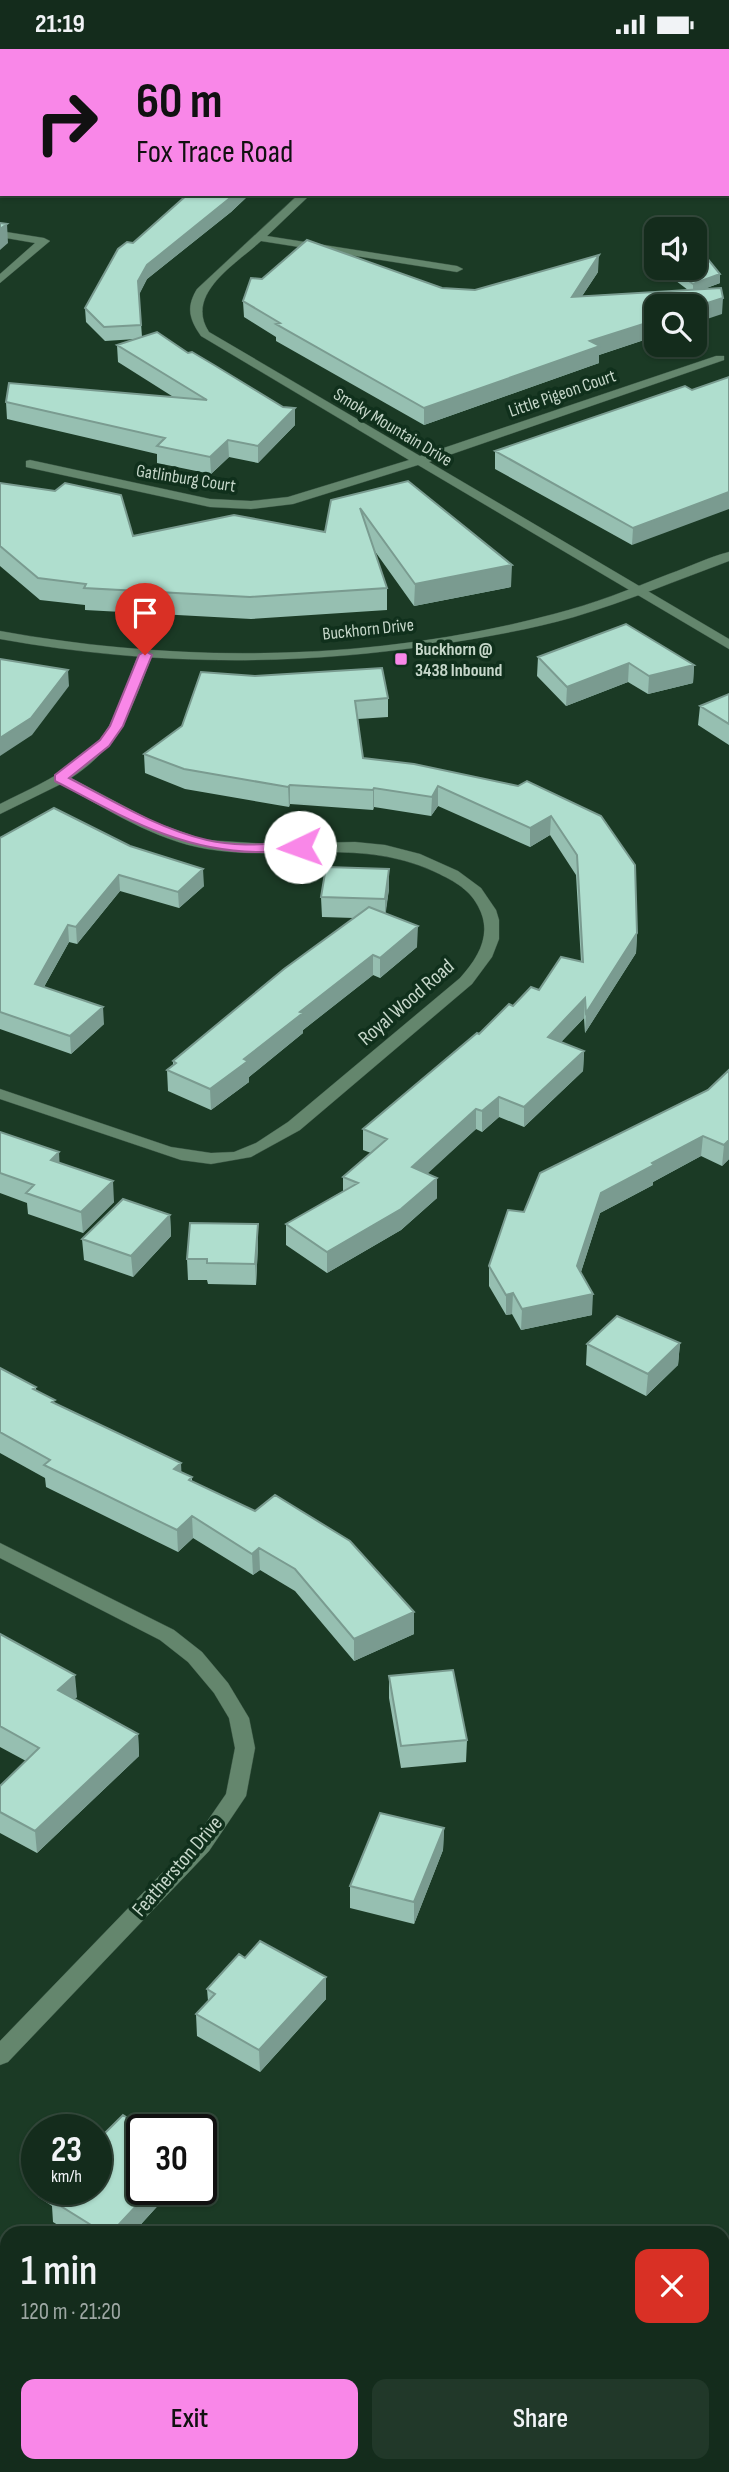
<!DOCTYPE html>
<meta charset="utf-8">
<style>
body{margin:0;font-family:"Sofia Sans Condensed",sans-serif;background:#213829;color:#f1f3f6;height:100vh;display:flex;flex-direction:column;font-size:26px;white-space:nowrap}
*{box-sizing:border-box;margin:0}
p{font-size:23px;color:#9da7a3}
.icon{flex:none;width:38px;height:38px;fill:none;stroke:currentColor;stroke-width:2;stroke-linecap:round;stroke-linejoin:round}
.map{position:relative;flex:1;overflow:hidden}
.drawer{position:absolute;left:0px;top:2177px;width:730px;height:247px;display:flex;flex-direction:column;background:#142c1c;border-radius:21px 21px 0 0;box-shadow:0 2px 5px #0004,0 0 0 2px #33483b}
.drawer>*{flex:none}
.banner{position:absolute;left:0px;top:0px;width:730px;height:147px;box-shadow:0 2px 5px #0004,0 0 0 2px #33483b;background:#f987e8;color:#111;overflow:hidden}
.controls{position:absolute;left:644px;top:168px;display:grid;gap:14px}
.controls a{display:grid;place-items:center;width:63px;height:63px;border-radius:14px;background:#142c1c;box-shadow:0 2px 5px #0004,0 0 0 2px #33483b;font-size:35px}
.speed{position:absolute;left:21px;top:2065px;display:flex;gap:14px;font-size:35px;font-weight:700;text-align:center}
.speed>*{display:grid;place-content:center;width:91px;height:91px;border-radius:50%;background:#142c1c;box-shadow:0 2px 5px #0004,0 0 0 2px #33483b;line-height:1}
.speed small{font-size:18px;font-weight:400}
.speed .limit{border:4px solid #111;border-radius:10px;background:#fff;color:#111}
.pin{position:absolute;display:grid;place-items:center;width:60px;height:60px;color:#fff;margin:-72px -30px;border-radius:50% 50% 50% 0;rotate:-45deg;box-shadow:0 0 7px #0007}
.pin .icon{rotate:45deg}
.me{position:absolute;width:77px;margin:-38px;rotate:267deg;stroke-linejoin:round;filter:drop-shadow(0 0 5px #0008)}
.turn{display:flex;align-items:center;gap:24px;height:147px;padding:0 21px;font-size:32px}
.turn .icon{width:91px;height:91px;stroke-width:2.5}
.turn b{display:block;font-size:49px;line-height:60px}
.round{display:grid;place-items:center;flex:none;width:74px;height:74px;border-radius:14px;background:#213829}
.head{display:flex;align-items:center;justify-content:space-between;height:119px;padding:0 21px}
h1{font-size:42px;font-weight:600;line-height:52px}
.cta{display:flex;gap:14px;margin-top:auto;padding:14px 21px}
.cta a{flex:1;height:80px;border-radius:14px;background:#f987e8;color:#111;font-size:28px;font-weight:600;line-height:80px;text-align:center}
.cta a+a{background:#213829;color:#f1f3f6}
.status{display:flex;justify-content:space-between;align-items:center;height:49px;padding:0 35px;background:#142c1c;direction:ltr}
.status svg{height:19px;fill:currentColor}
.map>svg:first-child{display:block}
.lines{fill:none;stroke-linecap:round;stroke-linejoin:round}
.lane-casing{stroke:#395443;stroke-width:1}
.street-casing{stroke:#395443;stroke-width:1}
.secondary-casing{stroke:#395443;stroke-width:1}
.lane{fill:#64866d;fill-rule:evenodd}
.street{fill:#64866d;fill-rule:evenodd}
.secondary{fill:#64866d;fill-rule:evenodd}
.wall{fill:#96bfb1}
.shaded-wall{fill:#7a9b90}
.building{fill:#afdece;stroke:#7a9b90;stroke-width:2}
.route{fill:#f987e8;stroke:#a25897;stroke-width:2}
.poi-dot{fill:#f987e8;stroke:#10301c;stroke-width:2.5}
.labels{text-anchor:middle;stroke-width:7;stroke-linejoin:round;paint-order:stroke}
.far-street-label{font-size:18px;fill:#c6d7ca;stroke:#10301c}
.far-poi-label{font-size:18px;font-weight:bold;fill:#c6d7ca;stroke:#10301c;text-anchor:start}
.street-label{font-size:21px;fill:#c6d7ca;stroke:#10301c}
</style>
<div class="status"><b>21:19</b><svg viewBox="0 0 49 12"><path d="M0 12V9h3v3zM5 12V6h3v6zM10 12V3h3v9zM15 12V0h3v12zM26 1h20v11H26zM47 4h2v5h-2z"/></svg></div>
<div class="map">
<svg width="729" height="2423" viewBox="0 0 729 2423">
<rect width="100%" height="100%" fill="#1b3a25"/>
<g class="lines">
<g class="lane-casing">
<path id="lane" d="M0 182 44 189 50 192 0 234V225L35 194 0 188Z"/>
</g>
<g class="street-casing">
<path id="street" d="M299 145H311L267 187 457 217 463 220 457 223 261 192C236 215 184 245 209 283L420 407 716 307H724V311L429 413 729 590V600L418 416 293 455 251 460 210 458 26 418V412L30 411 210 450 251 452 288 448 409 411 201 287C189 270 186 258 197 240Z
M145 602 152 606C132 659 121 696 71 729L154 773 205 791 267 795 355 793 385 796 420 805 458 822 481 839 496 861 499 871V890L492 908 472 935 300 1081 251 1108 211 1115 181 1111 0 1050V1040L171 1098 211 1104 234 1103 256 1094 288 1073 460 929C479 908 493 884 478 857 469 839 450 830 433 822 357 788 284 813 207 800 154 791 107 760 61 735L0 765V755C39 735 86 717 109 677 122 655 129 629 138 606Z
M0 1494 174 1581 202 1603 228 1634 249 1669 255 1699 246 1747 209 1802 8 2013 0 2016V1992L195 1790 226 1745 235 1699 229 1669 214 1644 188 1613 160 1591 0 1509Z"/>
</g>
<g class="secondary-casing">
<path id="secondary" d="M729 503V512C678 531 627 552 574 568 528 581 481 589 434 596 288 618 145 616 0 590V582C182 615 374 613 554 565 593 555 631 540 669 525 689 518 709 508 729 503Z"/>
</g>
<use href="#lane" class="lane"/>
<use href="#street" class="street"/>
<use href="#secondary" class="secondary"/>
</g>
<path class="wall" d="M188 145H250L231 163 147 230 139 245 142 288 295 376 258 414 229 408 211 425 157 414V405L7 370 6 353 175 349 118 313 117 296 136 290 105 292 86 273 85 259 133 194Z
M656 202V217L650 212V203Z
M659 219H695L720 234 704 240 722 265 656 257V287L599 306V314L424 376 276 292V288L244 268 243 252 442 239 475 241 598 223 582 247 688 241Z
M692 341 632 496 495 420V402Z
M408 432 511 538 414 557 374 501 387 539V561L251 570 85 561V556L40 551 0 517V434L133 487 325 483Z
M538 608 694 616 693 634 648 645 628 633 566 657 537 627Z
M201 623 388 649V668L358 670 363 709 518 737 527 732 637 884 636 904 585 984 584 969 561 993 584 1002 583 1022 524 1078 499 1068 482 1083 476 1080 427 1124 437 1129V1149L401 1181 327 1224 286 1196V1175L343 1142V1128L371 1104 363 1101V1080L513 957 539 941 581 913 576 826 550 786 530 798 438 757 431 767 374 758 373 761 290 755 289 758 185 740 145 724 144 705 182 677Z
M729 645V696L698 676 700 657Z
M0 789 204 837 179 859 120 842 77 895 69 893 44 938 104 975 71 1005 0 980Z
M389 820V840L385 865 417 898 380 929 373 926 303 981V984L249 1028V1033L211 1061 168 1042 167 1021 173 1017V1012L354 869 322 868 321 848Z
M729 1021V1110L722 1117 701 1107 653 1133V1136L600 1164 581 1223 592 1266 521 1281 512 1265 506 1266 489 1237V1217L524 1163 708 1041Z
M0 1083 59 1114 114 1153 83 1184 28 1165 27 1154 0 1144Z
M170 1166 171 1187 133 1228 84 1211 82 1190Z
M258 1175V1196L256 1236 208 1235 207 1231H188L187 1210Z
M680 1294 678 1316 646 1347 586 1316 587 1295Z
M0 1319 36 1338V1341L55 1354 181 1414V1423L192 1428V1433L414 1563V1585L354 1612 295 1542 260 1521 253 1526 193 1489 178 1503 46 1438 45 1429 0 1404Z
M0 1585 77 1648 74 1650 138 1685 139 1707 37 1804 0 1784V1737L26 1712 0 1698Z
M389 1627 467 1691 466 1713 401 1719 389 1649Z
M444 1779 443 1801 414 1875 350 1859V1837Z
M245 1909 326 1928V1950L260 2023 197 1987 196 1965 208 1952 207 1940Z
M38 2140H173L133 2184H71L53 2173 52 2157 38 2148Z"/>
<path class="shaded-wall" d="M2 30V43L0 44V31Z
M235 145H250L231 163 147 230 139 246 138 232 147 216Z
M7 175 8 194 0 201V180Z
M599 206 598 223 571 264 572 248Z
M720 225V234L693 244V235Z
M723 249 722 265 695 274V258Z
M656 271V287L599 306V314L424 376V359L590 292Z
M295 359V376L258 414V397Z
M228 391 229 408 211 425 210 408Z
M729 443V460L632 496 633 479Z
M512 516 511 538 414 557 415 535Z
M629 614 628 633 566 657 567 638Z
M694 616 693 634 648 645 649 627Z
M68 621 69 637 32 686 0 707V689Z
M290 736V755L289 758 288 738Z
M438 737V757L431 767 432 748Z
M374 739V758L373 761V741Z
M551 767 550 786 530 798V779Z
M203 820 204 837 179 859 178 843Z
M389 820V840L385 870V850Z
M119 826 120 842 77 895 76 878Z
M68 876 69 893 36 952 35 935Z
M418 877 417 898 380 929V909Z
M637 884 636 904 585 984 586 964Z
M373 906V926L303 981V984L249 1028V1033L211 1061 210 1040 300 963Z
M585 949 584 969 547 1008 548 988Z
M103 958 104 975 71 1005 70 987Z
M584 1002 583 1022 524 1078V1058Z
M499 1048V1068L482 1083V1062Z
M476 1060V1080L412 1139V1118Z
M703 1087 701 1107 653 1133V1136L600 1164 576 1238 577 1217 601 1144 652 1114Z
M729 1091V1110L722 1117 724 1096Z
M59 1103 60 1124 51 1111Z
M437 1129V1149L401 1181 327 1224V1203Z
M113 1132 114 1153 83 1184 81 1163Z
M170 1166 171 1187 133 1228 131 1207Z
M258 1175V1196L256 1236 255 1215Z
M513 1244 512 1265 506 1266V1246Z
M593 1245 592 1266 521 1281 522 1260Z
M680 1294 678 1316 646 1347 648 1325Z
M181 1414 182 1435 174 1420Z
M192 1467 193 1489 178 1503 177 1481Z
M259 1499 260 1521 253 1526 252 1505Z
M414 1563V1585L354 1612V1590Z
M75 1626 77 1648 60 1663 58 1641Z
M138 1685 139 1707 37 1804 35 1782Z
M444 1779 443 1801 414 1875V1853Z
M326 1928V1950L260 2023 259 2001Z
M152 2140H173L133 2184H111Z
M7 2293V2317L0 2326V2301Z"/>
<path class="building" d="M0 0H189L192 2H2V30L0 31Z
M633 0H714L712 2H631Z
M188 145H235L147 216 138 232 141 276 104 278 85 259 118 200 127 193 133 194Z
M0 174 7 175 0 180Z
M307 191 442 239 475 241 599 206 572 248 721 239 723 249 695 258V257H656V271L590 292 600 297 424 359 276 275 280 274 243 252 251 229 262 230Z
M695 198H698L720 225 693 235 671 219H695Z
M656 202V208L650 203Z
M157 283 188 304 192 303 214 316 283 358 295 359 258 397 228 391 210 408 157 397 165 389 6 353 9 334 207 351 117 296Z
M729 328V443L633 479 495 402 685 337 692 341Z
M408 432 512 516 415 535 360 459 387 539 250 548 84 539 86 535 38 529 0 497V434L55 442 65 434 121 446 133 487 234 466 325 483 331 451Z
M626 575 694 616 649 627 629 614 567 638 538 608Z
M0 610 68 621 31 669 0 689Z
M382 619 388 649 355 652 363 709 414 715 518 737 527 732 601 767 635 816 637 884 586 964 585 949 548 988 584 1002 524 1058 499 1048 482 1062 476 1060 412 1118 437 1129 401 1160 327 1203 286 1175 358 1134 343 1128 387 1090 363 1080 477 984 479 985 509 955 513 957 531 938 539 941 561 908 583 913 577 806 551 767 530 779 438 737 432 748 374 739 373 741 290 736 288 738 184 720 144 705 182 677 201 623 255 627Z
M729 645V675L700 657Z
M54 759 130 797 203 820 178 843 119 826 76 878 68 876 35 935 103 958 70 987 0 963V789Z
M326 818 389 820 385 850 321 848Z
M369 858 418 877 380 909 373 906 300 963 303 964 244 1010 248 1012 210 1040 167 1021 176 1014 173 1012 284 920Z
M729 1021V1091L724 1096 703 1087 652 1114 654 1116 601 1144 577 1217 593 1245 522 1260 513 1244 506 1246 489 1217 508 1161 524 1163 540 1124 708 1041Z
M0 1083 59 1103 51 1111 113 1132 81 1163 26 1144 34 1136 0 1124Z
M123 1150 170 1166 131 1207 82 1190Z
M190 1174 258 1175 255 1215 207 1214V1210H187Z
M617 1267 680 1294 648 1325 587 1295Z
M0 1319 36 1338 33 1340 55 1351 52 1353 181 1414 174 1420 192 1428 189 1431 255 1462 275 1446 350 1492 414 1563 354 1590 295 1520 259 1499 252 1505 192 1467 177 1481 44 1416 50 1411 0 1383Z
M0 1585 75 1626 58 1641 138 1685 35 1782 0 1763V1737L39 1699 0 1677Z
M453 1621 467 1691 401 1697 389 1627Z
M380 1764 444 1779 414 1853 350 1837Z
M260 1892 326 1928 259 2001 196 1965 215 1945 207 1940 239 1905 245 1909Z
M123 2066 146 2081H142V2140H152L111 2184H104L51 2151 60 2141 58 2140H96V2093Z
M0 2243 7 2247 6 2256H7V2293L0 2301Z"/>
<path class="route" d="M145 602 152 606 123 677 109 697 69 729C113 752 159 780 207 791 237 798 269 795 300 794L305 795V801C293 804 279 803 267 803 185 805 125 769 55 732V726L100 691 110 677 139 606Z"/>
<rect class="poi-dot" x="394" y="603" width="14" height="14" rx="3.5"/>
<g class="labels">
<g class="far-street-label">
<text transform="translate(562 344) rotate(-19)" y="6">Little Pigeon Court</text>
<text transform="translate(393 378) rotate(31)" y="6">Smoky Mountain Drive</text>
<text transform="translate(186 429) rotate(9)" y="6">Gatlinburg Court</text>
<text transform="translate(368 580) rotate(-6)" y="6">Buckhorn Drive</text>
</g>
<g class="far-poi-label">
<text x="415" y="606">Buckhorn @<tspan x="415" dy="21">3438 Inbound</tspan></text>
</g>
<g class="street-label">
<text transform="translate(406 953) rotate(-41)" y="7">Royal Wood Road</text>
<text transform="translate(177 1817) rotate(-49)" y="7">Featherston Drive</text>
</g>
</g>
</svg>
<div class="controls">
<a><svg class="icon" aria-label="sound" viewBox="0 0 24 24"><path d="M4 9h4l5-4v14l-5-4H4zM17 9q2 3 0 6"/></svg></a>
<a><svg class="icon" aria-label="search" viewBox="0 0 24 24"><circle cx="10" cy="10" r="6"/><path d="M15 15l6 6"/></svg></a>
</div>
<div class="speed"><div>23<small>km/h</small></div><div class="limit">30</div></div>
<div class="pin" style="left:145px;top:606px;background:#d93025"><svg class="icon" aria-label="arrive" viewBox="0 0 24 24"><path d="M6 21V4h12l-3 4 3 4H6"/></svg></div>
<svg class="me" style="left:300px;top:798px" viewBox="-20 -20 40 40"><circle r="19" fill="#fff"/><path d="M0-13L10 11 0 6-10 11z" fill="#f987e8"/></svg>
<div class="banner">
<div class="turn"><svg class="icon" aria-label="right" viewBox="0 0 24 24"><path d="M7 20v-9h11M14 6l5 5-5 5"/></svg><div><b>60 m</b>Fox Trace Road</div></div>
</div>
<section class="drawer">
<div class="head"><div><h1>1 min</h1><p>120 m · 21:20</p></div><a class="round" style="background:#d93025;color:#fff"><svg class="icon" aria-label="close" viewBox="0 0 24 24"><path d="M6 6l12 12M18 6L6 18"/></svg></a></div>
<div class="cta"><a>Exit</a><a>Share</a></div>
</section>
</div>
